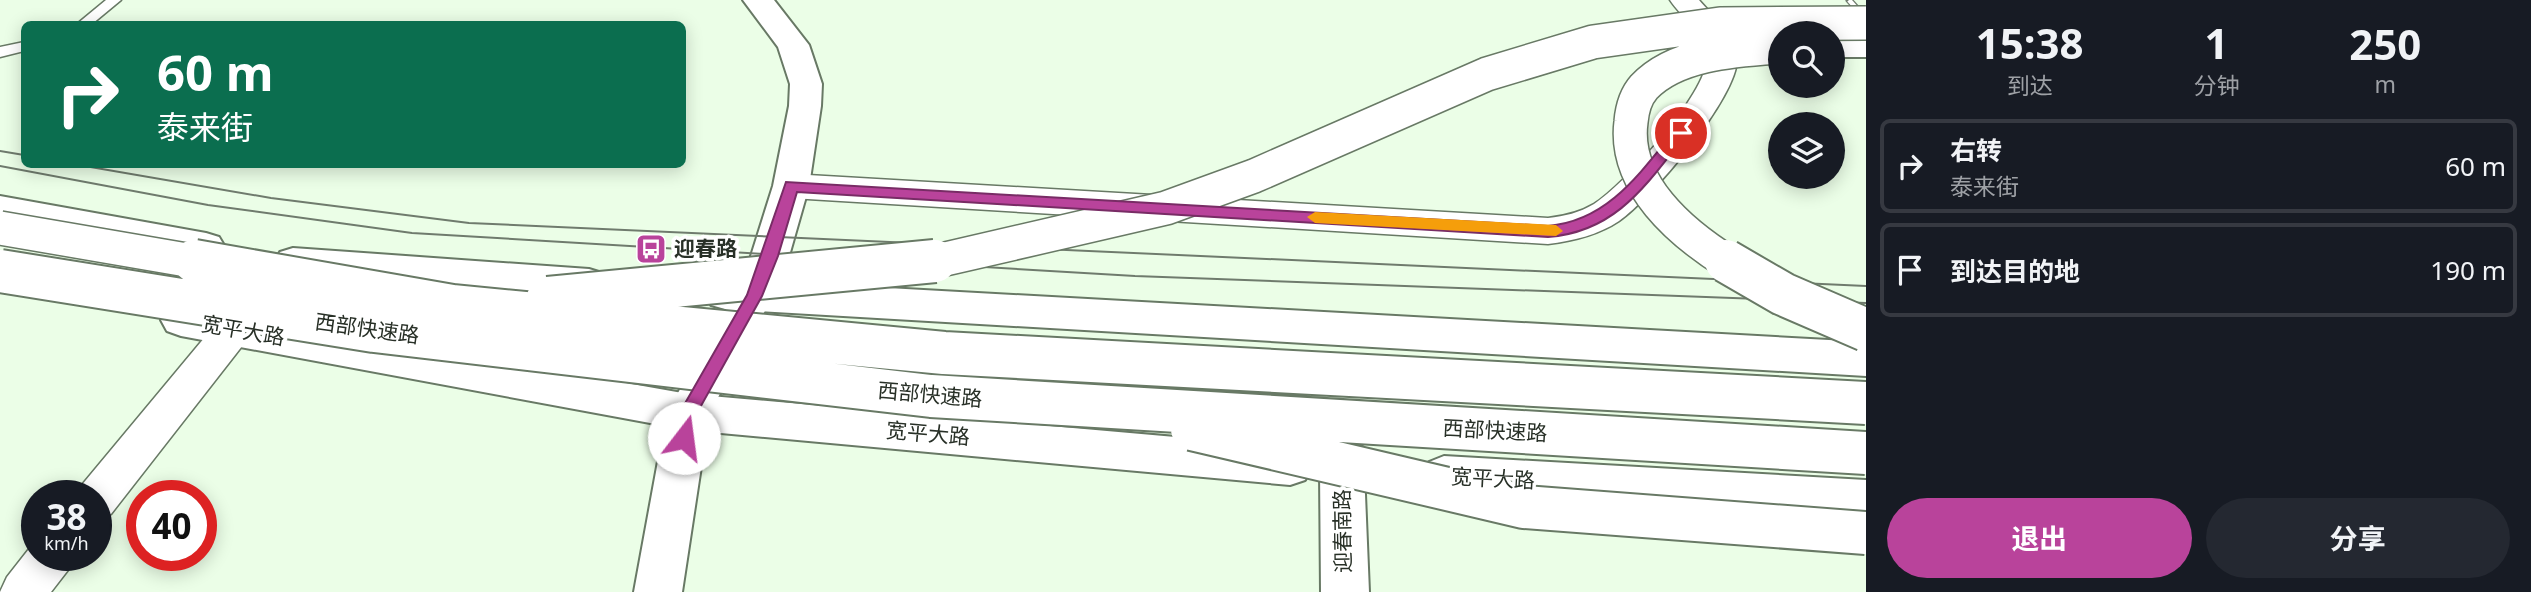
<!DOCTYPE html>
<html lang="zh">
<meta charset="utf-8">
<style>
body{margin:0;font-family:"Noto Sans","Noto Sans SC",sans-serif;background:#242831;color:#f1f3f6;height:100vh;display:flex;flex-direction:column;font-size:26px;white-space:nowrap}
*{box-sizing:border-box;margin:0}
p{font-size:23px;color:#9ea1a6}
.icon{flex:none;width:38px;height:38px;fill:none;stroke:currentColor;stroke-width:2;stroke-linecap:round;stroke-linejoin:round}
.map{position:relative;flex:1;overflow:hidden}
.panel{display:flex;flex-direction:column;background:#171b24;width:665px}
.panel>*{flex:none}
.banner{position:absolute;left:21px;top:21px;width:665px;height:147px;border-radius:10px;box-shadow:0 4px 18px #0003;background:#0b6e4f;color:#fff;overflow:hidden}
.tools{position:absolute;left:1768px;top:21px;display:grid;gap:14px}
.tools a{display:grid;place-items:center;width:77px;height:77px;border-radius:50%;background:#171b24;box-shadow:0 4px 18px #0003;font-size:35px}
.speed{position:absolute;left:21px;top:480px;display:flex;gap:14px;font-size:35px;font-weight:700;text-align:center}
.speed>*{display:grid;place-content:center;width:91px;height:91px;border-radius:50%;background:#171b24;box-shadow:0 4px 18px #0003;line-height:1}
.speed small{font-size:18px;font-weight:400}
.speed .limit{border:10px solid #d22;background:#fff;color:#111}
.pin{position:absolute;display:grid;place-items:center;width:60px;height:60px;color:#fff;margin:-30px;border:4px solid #fff;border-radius:50%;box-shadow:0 2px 7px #0007}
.me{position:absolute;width:77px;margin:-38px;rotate:15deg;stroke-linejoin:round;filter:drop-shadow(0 0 5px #0008)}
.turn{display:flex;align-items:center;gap:24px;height:147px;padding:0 21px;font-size:32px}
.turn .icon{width:91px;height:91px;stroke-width:2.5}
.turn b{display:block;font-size:49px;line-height:60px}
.eta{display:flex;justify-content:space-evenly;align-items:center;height:119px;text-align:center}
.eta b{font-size:42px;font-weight:700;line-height:49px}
.cta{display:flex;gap:14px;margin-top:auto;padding:14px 21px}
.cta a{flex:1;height:80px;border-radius:42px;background:#b9439b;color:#fff;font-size:28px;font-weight:700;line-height:80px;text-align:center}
.cta a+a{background:#242831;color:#f1f3f6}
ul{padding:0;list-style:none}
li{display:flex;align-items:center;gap:21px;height:94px;margin:0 14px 10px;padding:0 7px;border:4px solid #363941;border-radius:10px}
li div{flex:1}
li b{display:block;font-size:26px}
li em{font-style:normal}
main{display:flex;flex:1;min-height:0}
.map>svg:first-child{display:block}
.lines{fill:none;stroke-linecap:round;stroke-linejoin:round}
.service-casing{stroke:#687965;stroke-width:3}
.minor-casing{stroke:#687965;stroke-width:3}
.tertiary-casing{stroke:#687965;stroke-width:4}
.secondary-casing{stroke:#687965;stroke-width:4}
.trunk-casing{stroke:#687965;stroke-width:4}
.service{fill:#fff;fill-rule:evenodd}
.minor{fill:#fff;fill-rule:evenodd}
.tertiary{fill:#fff;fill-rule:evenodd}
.secondary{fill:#fff;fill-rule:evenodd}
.trunk{fill:#fff;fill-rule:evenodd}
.tram{stroke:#6f7b6d;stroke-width:2}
.rail-casing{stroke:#6f7b6d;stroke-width:7}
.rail{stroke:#fff;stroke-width:4.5;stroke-dasharray:14;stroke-linecap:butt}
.trunk-bridge-far1-casing{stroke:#687965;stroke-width:36;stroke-linecap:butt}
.trunk-bridge-casing{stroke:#687965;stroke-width:46;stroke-linecap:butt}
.trunk-bridge-far1{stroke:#fff;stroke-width:33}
.trunk-bridge{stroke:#fff;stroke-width:42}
.route{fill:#b9439b;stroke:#782c65;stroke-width:2}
.slow{fill:#f59e0b}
.labels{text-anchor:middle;stroke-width:7;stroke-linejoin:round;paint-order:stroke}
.poi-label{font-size:21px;font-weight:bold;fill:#283027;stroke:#fff;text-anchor:start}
.street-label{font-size:21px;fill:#283027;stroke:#fff}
</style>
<main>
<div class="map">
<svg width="1866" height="592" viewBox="0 0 1866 592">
<rect width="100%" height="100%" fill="#ebfee7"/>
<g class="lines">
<g class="service-casing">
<path id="service" d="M106 0H121L92 24H77Z
M24 42V51L0 57V47Z"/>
</g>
<g class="minor-casing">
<path id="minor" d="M1670 0H1699C1712 15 1736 37 1737 58 1739 96 1650 200 1619 221 1598 235 1573 241 1548 244L791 198 779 195 774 186 779 177 791 174 1548 218C1565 216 1579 213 1594 204 1624 185 1707 94 1707 58 1707 36 1681 17 1670 0Z
M233 315 246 319 252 330 246 341 111 514 96 519V495H77L81 486 220 319Z
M36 540 37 555H74L68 570 51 592H0L7 577Z"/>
</g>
<g class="tertiary-casing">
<path id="tertiary" d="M743 0H774L809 45 822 84 821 106 809 186 789 256 773 296 709 414 682 592H634L667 412 736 292 751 256 773 186 789 106 790 84 778 47Z
M1342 451 1357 456 1364 470 1369 592H1321L1320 470 1327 456Z"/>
</g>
<g class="secondary-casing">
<path id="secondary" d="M0 196 206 233 219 237 225 247 219 257 206 261 0 222Z
M293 248 589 269 602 273 608 284 602 295 589 299 293 276 280 272 274 262 280 252Z
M725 279 1866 342V376L725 309 711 305 706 294 711 283Z
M181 304 688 394 1290 447 1305 452 1312 466 1305 480 1290 485 688 430 181 336 167 331 161 320 167 309Z
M1444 456 1866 480V520L1444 496 1429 490 1422 476 1429 462Z"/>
</g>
<g class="trunk-casing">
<path id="trunk" d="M1832 37H1866V57H1832Z"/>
</g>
<use href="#service" class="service"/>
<use href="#minor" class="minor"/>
<use href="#tertiary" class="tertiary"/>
<use href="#secondary" class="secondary"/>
<use href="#trunk" class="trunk"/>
<path class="tram" d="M0 151 24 155
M73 164 271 198 469 223 1866 286
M0 166 208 205 412 233 1135 276 1866 303"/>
<g class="rail-casing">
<path id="rail" d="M1849 0 1866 19"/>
</g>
<use href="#rail" class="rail"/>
<g class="trunk-bridge-far1-casing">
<path id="trunk-bridge-far1" d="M0 228 204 263
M928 263 1166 208 1254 176 1487 74 1593 42 1720 24 1866 23
M1729 263C1681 233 1623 184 1631 122 1632 110 1636 96 1644 87 1676 53 1737 50 1780 47"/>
</g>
<g class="trunk-bridge-casing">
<path id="trunk-bridge" d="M194 261 452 306 944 353 1866 403
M1726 261 1783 294 1866 330
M0 271 374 331 931 396 1866 453
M548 298 935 261
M1192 429 1524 507 1866 533"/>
</g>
<use href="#trunk-bridge-far1" class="trunk-bridge-far1"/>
<use href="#trunk-bridge" class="trunk-bridge"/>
</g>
<path class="route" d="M1681 128 1688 133 1685 136C1646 185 1616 232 1548 237L797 192 778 256 762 296 697 413 690 443 684 446 678 443 675 438 680 412 747 295 786 182 1548 226C1608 221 1640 173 1676 129Z"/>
<path class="slow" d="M1315 212 1556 225 1563 231 1556 236 1315 223 1307 217Z"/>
<defs>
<g id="bus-square" transform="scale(1.575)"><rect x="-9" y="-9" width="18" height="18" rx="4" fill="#b9439b" stroke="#fff"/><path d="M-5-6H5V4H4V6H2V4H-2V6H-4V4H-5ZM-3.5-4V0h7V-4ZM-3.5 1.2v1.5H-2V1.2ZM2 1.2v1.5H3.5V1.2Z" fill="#fff"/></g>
</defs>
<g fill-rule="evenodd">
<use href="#bus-square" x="651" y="249"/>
</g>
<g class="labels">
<g class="poi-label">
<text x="674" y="256">迎春路</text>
</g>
<g class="street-label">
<text transform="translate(367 329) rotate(8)" y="7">西部快速路</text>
<text transform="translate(243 331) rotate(10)" y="7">宽平大路</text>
<text transform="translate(930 395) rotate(5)" y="7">西部快速路</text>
<text transform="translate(1495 431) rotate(3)" y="7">西部快速路</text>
<text transform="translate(928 434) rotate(5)" y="7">宽平大路</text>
<text transform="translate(1493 479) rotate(3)" y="7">宽平大路</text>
<text transform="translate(1343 531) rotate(-91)" y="7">迎春南路</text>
</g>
</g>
</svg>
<div class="tools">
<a><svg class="icon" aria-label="search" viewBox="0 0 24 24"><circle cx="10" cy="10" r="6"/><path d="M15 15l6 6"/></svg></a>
<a><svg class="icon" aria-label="layers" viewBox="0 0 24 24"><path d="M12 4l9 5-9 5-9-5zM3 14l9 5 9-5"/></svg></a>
</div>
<div class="speed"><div>38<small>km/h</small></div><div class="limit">40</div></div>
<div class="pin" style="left:1681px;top:133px;background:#d93025"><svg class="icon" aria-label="arrive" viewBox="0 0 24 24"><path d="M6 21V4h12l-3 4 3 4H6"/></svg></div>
<svg class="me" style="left:684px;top:438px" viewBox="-20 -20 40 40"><circle r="19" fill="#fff"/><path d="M0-13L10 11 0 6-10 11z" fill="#b9439b"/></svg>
<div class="banner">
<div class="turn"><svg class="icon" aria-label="right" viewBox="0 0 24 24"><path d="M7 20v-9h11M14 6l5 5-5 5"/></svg><div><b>60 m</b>泰来街</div></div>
</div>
</div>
<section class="panel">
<div class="eta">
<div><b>15:38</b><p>到达</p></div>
<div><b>1</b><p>分钟</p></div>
<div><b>250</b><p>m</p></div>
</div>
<ul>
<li><svg class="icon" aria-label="right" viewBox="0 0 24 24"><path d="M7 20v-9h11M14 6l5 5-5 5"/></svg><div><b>右转</b><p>泰来街</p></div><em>60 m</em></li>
<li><svg class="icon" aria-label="arrive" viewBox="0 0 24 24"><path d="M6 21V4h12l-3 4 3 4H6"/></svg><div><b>到达目的地</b></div><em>190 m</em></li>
</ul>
<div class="cta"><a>退出</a><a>分享</a></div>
</section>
</main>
